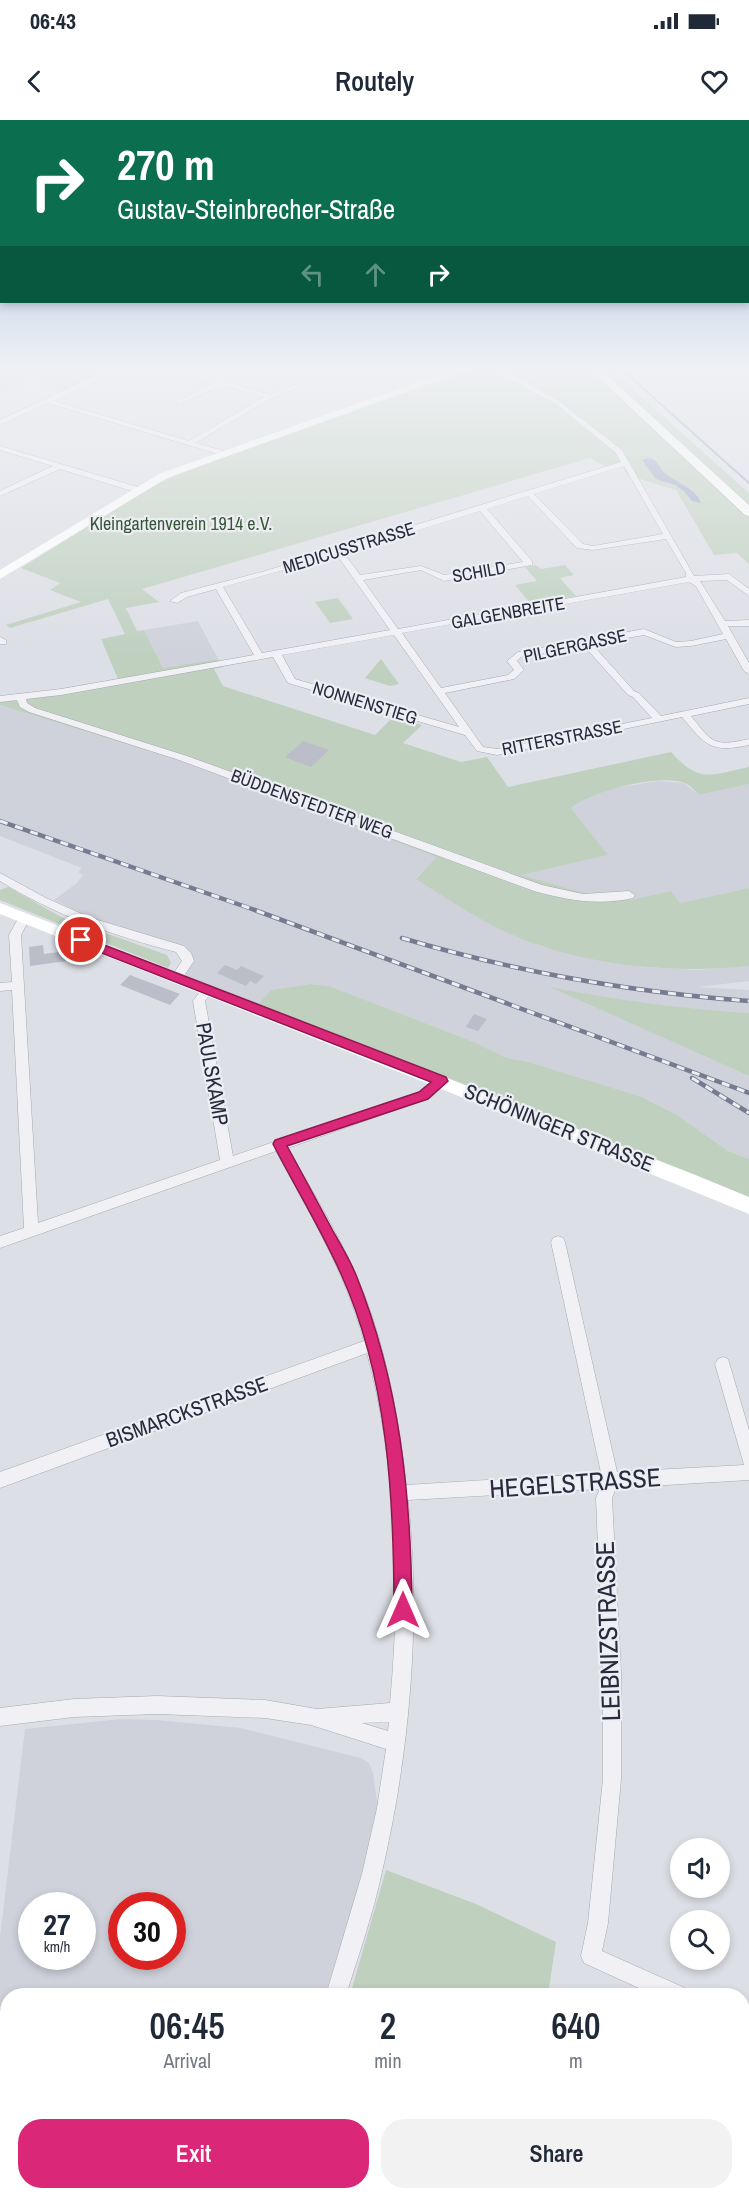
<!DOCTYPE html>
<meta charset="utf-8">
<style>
body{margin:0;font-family:"Archivo Narrow",sans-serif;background:#f2f2f3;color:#1f2937;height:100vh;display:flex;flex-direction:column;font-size:22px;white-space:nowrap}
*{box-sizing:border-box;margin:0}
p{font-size:20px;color:#747a83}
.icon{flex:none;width:33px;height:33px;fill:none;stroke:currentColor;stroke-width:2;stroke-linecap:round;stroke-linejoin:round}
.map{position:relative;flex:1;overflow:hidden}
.drawer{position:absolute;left:0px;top:1868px;width:750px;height:212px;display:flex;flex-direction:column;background:#fff;border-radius:24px 24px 0 0;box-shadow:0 3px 9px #0003}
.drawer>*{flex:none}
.guide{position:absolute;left:0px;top:0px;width:750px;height:183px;box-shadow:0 3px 9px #0003;background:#0b6e4f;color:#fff;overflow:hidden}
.fabs{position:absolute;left:670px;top:1718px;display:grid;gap:12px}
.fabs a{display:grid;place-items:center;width:60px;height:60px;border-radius:50%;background:#fff;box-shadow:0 3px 9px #0003;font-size:30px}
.speed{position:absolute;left:18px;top:1772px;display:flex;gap:12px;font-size:30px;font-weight:700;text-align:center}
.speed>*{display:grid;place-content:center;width:78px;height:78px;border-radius:50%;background:#fff;box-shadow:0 3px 9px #0003;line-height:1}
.speed small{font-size:15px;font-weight:400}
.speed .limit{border:9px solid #d22;background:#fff;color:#111}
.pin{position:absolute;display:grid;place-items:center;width:51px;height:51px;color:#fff;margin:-26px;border:3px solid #fff;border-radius:50%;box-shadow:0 2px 6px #0007}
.me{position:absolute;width:66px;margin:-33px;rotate:0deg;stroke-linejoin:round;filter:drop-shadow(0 0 4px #0008)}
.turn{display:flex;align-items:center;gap:21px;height:126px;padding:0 18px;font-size:27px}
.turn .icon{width:78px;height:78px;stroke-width:2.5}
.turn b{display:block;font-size:42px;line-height:51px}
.lanes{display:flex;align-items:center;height:57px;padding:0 18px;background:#0003;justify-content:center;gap:30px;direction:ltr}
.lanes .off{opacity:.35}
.eta{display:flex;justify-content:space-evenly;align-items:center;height:102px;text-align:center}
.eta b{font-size:36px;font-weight:600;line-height:42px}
.button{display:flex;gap:12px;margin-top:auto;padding:12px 18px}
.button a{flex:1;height:69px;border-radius:24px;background:#db2777;color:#fff;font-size:24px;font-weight:600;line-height:69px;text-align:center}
.button a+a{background:#f2f2f3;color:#1f2937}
.status{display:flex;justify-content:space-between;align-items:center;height:42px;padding:0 30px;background:#fff;direction:ltr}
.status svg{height:16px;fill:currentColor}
header{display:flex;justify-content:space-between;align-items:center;height:78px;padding:0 18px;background:#fff;font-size:27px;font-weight:600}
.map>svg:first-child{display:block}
.built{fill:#cfd1db;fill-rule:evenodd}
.green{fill:#bfd0bf}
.water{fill:#99a5c5}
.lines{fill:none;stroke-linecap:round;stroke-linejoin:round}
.stream{stroke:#99a5c5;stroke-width:2}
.building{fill:#bbbdc9}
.street-casing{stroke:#a6a9b3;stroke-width:1}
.primary-casing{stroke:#9da1b2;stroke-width:1}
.street{fill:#f0f0f5;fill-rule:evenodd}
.secondary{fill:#fff;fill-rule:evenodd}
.primary{fill:#fff;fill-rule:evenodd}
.rail-casing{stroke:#777b8f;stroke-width:4.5}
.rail{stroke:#eceef4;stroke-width:3;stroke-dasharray:8;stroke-linecap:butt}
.route{fill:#db2777;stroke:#8e194d;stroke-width:1.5}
.labels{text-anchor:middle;stroke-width:4.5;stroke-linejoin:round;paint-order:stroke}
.far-park-label{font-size:18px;fill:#355736;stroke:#eceef4}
.far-street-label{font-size:18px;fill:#272b3c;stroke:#eceef4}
.street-label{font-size:21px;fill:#272b3c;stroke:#eceef4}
.near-street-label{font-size:26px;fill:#272b3c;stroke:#eceef4}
</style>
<div class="status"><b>06:43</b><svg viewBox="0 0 49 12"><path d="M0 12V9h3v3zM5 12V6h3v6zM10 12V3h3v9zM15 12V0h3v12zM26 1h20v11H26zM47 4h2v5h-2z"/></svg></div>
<header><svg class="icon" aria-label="back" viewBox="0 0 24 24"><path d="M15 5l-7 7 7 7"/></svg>Routely<svg class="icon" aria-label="heart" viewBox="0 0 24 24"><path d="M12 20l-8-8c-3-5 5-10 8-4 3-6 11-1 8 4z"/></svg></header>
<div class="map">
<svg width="749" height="2078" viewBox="0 0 749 2078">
<rect width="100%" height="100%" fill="#dddfe6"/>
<path class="built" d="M0 245 21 246 6 252 33 260 0 275Z
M198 501 218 539 163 548 144 510Z
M0 585 187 643 438 737 416 758 513 815 543 827 644 847 697 850 749 846V861L697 867 749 870V893L691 890 615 880 554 868 749 956V1039L728 1031 677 995 642 977 529 942 507 938 469 920 329 866 311 864 271 870 258 884 179 853 186 838 181 833 101 803 54 780 77 763 83 755 78 752 82 748 0 716Z
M659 661 684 663 699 675 749 664V768L680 783 671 771 629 780 592 775 520 755 608 735 571 688 585 678 609 669Z
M121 1599 156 1600 241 1608 361 1638 369 1643 373 1653 378 1689 365 1752 325 1875H8V2072H39L36 2078H0V1817L25 1609ZM32 1785H82V1836H32ZM122 1785H172V1836H122Z"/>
<path class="green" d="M19 245H120L63 272 5 252Z
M473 245H612V249L616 254 749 373V444L737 433 714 435 676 370 627 355 623 347 610 349 590 338 142 469 159 482 126 488 137 511 144 510 163 548 218 539 223 547 214 549 223 566 375 615 394 596 422 605 403 623 461 642 487 637 508 667 671 632C700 664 710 655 749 647V664L699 675C695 671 690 665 685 663 659 653 591 671 571 688L608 735 521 755 592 775 623 773 629 780 671 771 680 783 749 768V846C673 854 586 846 515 816 480 801 448 779 416 759L437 737 187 643 0 585V577L22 583 36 573 118 559 101 519 125 514 108 479 10 508 6 505 81 482 50 470 60 463 21 448 153 366 183 352 479 247Z
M536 445 541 449 565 445 574 455 560 458 576 476 531 484 515 465 537 461 525 447Z
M338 478 353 499 330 503 315 482Z
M381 539 399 564 390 566 365 558Z
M8 767 63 798 167 835 171 843 168 848 0 780V770Z
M311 864 329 866 469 920 507 938 529 942 642 977 677 995 728 1031 749 1039V1079L258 884 271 870Z
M550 867C617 880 682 889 749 893V956Z
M386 1750 476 1784 556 1822 548 1875H350Z"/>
<path class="water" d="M648 338C658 339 658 347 665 353 677 364 695 367 701 383L692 381 684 371 675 365 656 359 642 340Z"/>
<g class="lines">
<path class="stream" d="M617 245 749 363"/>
</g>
<path class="building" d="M303 621 329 630 311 647 285 637Z
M43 825 44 834 67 831V841L30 846 29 827Z
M225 845 237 850 241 846 264 856 256 864 250 861 246 866 217 853Z
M130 855 159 866 180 874 170 885 120 865Z
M474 894 487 899 478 911 466 907Z"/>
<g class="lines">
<g class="street-casing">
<path id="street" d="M119 245H128L54 281 189 321 264 277 223 265 181 283H177V281L216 263 160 245H171L270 275 302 262 307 263 272 278 195 323 228 332 229 334 225 336 48 283 0 305V300Z
M227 245H238L263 254 260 256Z
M483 245H492L517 257 560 282 622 330 694 456 729 454 749 469V476L727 460 700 461 725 501 749 500V506H728L749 543V554L744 551 726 519 691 526 676 527 644 515 592 524 634 571 639 573 661 596 749 578V584L691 596C713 623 713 627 749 619V625C711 633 706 626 682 597L497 635 477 631 465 615 288 563 273 537 61 575 26 579 27 583 35 588 187 636 542 765 583 774 629 771 635 775 633 778C599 786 567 780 534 771L179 640 29 592 20 587 17 580 0 582V576L61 569 254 535 216 469 187 477 177 483 170 481 181 473 262 452 621 342 616 333 556 284ZM624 346 663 414 593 426 583 424 534 374ZM528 376 577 428 593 430 666 419 686 453V457L398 509 363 460 421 450 444 461 532 445V441L487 389ZM480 391 523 442 444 455 421 446 360 455 344 433ZM337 435 390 510 262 533 223 467ZM689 462 696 466 723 514 691 521 676 522 644 509 518 532 507 541 514 550 508 555 441 568 402 513ZM394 515 459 607 295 559 282 535ZM584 526 628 575 633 577 652 598 497 629 483 627 445 573 514 559 524 550 517 541 521 537Z
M0 326 141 368 142 370 135 372 60 349 0 376V371L53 346 0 330Z
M0 517 6 520V524H0Z
M0 753 46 778 91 798 184 826 191 833 194 841 181 860H173L171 857 182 841 176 832C114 816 55 795 0 761Z
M24 794 30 798 21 815 38 1103 220 1040 193 881 204 866 208 865 214 869 205 881 233 1036 419 972 436 958H446L447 961 429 978 288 1028C314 1075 344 1122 364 1174 387 1234 399 1300 406 1365L601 1353 551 1122 553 1118 558 1116 563 1118 565 1122 617 1352 744 1345 715 1244 718 1239 723 1237 728 1239 749 1310V1360L616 1368 612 1378 621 1552V1659L608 1803 602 1831 685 1868 688 1875H654L584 1843 581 1836 588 1803 603 1659V1552L596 1378 600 1369 408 1380C421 1504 410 1631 382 1752 373 1794 359 1834 346 1875H326L362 1754 377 1688 386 1629 311 1605 265 1598 157 1594 74 1597 0 1606V1588L74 1579 157 1576 265 1580 317 1589 390 1583C401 1467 397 1346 367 1233L0 1368V1352L364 1221C345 1152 310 1093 276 1031L0 1128V1116L24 1108 12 870 0 871V863L12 862 9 815 20 795ZM389 1602 388 1611 362 1603Z
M742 1895 749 1897V1919L742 1916Z
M259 2072H281L279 2078H257Z
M604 2072H626L624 2078H602Z"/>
</g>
<g class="primary-casing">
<path id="primary" d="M585 245H596L749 385V396L745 395Z"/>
</g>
<use href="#street" class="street"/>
<path class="secondary" d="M465 245H480L167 358 0 459V450L159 354Z
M0 783 693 1054 749 1077V1094L434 966 0 794Z"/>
<use href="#primary" class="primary"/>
<g class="rail-casing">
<path id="rail" d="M0 701 252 789 749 973
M402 818C516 852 630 872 749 881
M692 958 749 993"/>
</g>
<use href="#rail" class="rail"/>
</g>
<linearGradient id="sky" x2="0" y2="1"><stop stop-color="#88aeda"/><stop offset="0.46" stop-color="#f0f1f4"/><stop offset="1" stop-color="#f0f1f4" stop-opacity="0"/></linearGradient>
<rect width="749" height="536" fill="url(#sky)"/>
<path class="route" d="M81 816 446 957 448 961 428 979 287 1026C303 1055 318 1083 333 1111 341 1125 350 1140 356 1155 400 1264 411 1374 412 1490L409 1497 403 1499 397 1497 394 1490C394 1378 388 1258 341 1154 321 1109 295 1067 273 1024L275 1020 419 972 431 962 76 823 75 820Z"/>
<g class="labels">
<g class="far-park-label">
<text x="181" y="410">Kleingartenverein 1914 e.V.</text>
</g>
<g class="far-street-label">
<text transform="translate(349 428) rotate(-17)" y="6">MEDICUSSTRASSE</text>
<text transform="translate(479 452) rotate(-10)" y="6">SCHILD</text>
<text transform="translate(508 493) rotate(-10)" y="6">GALGENBREITE</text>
<text transform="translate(575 526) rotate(-12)" y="6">PILGERGASSE</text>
<text transform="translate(365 583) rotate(17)" y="6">NONNENSTIEG</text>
<text transform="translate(562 618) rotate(-11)" y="6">RITTERSTRASSE</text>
<text transform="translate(312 684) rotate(20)" y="6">BÜDDENSTEDTER WEG</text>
</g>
<g class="street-label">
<text transform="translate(212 954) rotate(80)" y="7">PAULSKAMP</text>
<text transform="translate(559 1008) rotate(22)" y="7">SCHÖNINGER STRASSE</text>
<text transform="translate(187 1292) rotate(-20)" y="7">BISMARCKSTRASSE</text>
</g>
<g class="near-street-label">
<text transform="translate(575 1363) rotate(-4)" y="9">HEGELSTRASSE</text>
<text transform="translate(608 1511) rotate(-92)" y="9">LEIBNIZSTRASSE</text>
</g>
</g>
</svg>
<div class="fabs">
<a><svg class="icon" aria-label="sound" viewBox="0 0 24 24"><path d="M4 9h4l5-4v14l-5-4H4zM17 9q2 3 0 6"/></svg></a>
<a><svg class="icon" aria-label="search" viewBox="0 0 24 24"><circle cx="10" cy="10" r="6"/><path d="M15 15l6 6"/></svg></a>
</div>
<div class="speed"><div>27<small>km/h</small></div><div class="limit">30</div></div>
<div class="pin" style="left:81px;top:820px;background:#d93025"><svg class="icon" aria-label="arrive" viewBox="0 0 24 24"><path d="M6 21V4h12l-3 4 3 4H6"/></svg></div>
<svg class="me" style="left:403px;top:1490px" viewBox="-20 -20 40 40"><path d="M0-17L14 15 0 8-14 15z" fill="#db2777" stroke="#fff" stroke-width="4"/></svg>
<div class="guide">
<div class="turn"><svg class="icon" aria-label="right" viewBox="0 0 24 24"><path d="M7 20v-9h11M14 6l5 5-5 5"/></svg><div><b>270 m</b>Gustav-Steinbrecher-Straße</div></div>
<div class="lanes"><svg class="icon off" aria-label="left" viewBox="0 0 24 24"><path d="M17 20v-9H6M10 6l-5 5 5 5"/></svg><svg class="icon off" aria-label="ahead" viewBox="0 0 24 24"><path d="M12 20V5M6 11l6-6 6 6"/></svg><svg class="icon" aria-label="right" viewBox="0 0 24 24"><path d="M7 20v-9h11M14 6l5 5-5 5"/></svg></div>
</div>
<section class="drawer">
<div class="eta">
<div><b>06:45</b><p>Arrival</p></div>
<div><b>2</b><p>min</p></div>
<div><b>640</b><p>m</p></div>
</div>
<div class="button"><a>Exit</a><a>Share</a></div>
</section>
</div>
